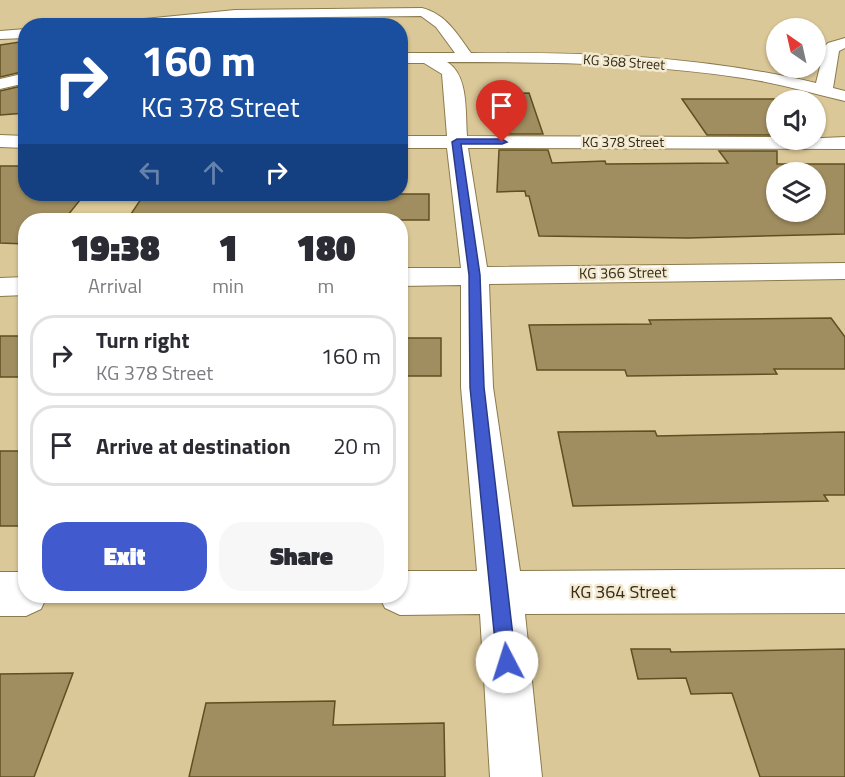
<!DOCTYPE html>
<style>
body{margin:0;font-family:"Titillium Web",sans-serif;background:#f7f7f7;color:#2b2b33;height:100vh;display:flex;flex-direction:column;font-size:22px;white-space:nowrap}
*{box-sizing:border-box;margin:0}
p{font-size:20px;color:#7c7c81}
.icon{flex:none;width:33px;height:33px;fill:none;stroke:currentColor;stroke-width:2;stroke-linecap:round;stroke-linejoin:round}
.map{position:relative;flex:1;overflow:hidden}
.sheet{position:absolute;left:18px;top:213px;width:390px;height:390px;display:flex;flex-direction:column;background:#fff;border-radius:24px;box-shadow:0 2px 4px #0004}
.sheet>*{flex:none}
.hud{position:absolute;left:18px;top:18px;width:390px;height:183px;border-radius:24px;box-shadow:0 2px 4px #0004;background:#1a4fa0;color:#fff;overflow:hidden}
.needle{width:39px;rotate:326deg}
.tools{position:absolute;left:766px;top:18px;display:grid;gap:12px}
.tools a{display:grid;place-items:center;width:60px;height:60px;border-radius:50%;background:#fff;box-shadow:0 2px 4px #0004;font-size:30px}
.pin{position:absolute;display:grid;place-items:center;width:51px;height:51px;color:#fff;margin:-62px -26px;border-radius:50% 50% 50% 0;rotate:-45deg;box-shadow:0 0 6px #0007}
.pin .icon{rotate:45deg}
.me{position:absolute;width:66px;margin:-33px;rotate:355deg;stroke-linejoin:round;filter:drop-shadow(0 0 4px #0008)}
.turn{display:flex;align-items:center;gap:21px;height:126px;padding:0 24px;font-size:27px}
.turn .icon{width:78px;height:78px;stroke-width:2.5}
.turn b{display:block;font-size:42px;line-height:51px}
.lanes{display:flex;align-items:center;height:57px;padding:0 24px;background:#0003;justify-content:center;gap:30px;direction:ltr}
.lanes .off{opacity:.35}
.eta{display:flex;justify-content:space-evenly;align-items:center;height:102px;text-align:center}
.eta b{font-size:36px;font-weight:800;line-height:42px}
.action{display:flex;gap:12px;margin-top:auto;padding:12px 24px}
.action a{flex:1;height:69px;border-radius:24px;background:#415bce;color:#fff;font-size:24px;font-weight:800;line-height:69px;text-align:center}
.action a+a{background:#f7f7f7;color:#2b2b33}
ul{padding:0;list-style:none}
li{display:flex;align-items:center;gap:18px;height:81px;margin:0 12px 9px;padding:0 12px;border:3px solid #e1e1e2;border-radius:24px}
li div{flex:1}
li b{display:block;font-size:22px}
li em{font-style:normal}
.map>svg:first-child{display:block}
.building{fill:#a08e60;stroke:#5f4f21;stroke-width:1.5;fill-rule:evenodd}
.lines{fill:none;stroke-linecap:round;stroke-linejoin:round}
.street-casing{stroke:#8c7a4c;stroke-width:2}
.street{fill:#fff;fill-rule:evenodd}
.route{fill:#415bce;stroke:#2a3b86;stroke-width:1.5}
.labels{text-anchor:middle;stroke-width:5;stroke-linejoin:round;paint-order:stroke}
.far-street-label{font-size:14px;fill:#342c19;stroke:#f3ead1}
.street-label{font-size:15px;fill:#342c19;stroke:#f3ead1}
.near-street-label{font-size:18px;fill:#342c19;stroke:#f3ead1}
</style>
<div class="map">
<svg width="845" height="777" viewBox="0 0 845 777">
<rect width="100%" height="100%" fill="#dbc898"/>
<path class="building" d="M26 41V71L0 77V45Z
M26 85V113L0 115V91Z
M529 93 543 134H499L501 94Z
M682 99H777V135H707Z
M499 150H548L552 163 605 161 606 164 728 163 719 151H777V164H845V234L688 238 539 236 529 196H526L525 191 497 192ZM777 172H816V212H777Z
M0 166H26V194L84 195 64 220H26V244L0 243Z
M281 194H429V220H127L143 196Z
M831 318 845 337V369H774L777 374 627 376 625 370H537L529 325 651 324 649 320Z
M0 336H26V377H0Z
M400 338H441V376H400Z
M655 431 657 436 845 432V495H824L828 501 573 506 558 432Z
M0 451H26V526H0Z
M631 649H670L671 652 845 649V777H760L732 693 691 694 686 678 638 679Z
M73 673 34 777H0V674Z
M335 701 333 725 444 723 445 777H189L206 703Z"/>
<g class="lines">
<g class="street-casing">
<path id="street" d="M422 8C446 14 457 34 471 53 586 52 703 56 816 83L825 46 828 43 845 38V48L839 51 833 88 845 91V101C811 93 778 83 743 78 645 63 546 62 447 62 469 75 465 113 467 136L777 137V140L845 137V149L468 148 487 267 845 263V279L489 284 493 387 520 571 845 569V613L525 614 542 777H490L480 614 400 615 385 608 379 596H400V571H477L461 387V285L400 286V268H461L447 148H400V136H447L442 74 424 63H400V53H455L436 27 421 16 235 18 162 26H107L114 22 235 10Z
M26 29V38L0 39V31Z
M26 73V83L0 89V79Z
M0 135 26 136V148L0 147Z
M26 277V295L0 296V278Z
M0 572H26V596H47L41 609 26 616H0Z"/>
</g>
<use href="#street" class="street"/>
</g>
<path class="route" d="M457 139H502L507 142 502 144H461L480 275 484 387 516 662 514 669 507 672 500 669 497 662 470 387 469 275 452 142Z"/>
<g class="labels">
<g class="far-street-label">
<text transform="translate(624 62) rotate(4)" y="5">KG 368 Street</text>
<text x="623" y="147">KG 378 Street</text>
</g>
<g class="street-label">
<text transform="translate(623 273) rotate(-1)" y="5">KG 366 Street</text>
</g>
<g class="near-street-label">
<text x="623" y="598">KG 364 Street</text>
</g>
</g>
</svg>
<div class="tools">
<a><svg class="needle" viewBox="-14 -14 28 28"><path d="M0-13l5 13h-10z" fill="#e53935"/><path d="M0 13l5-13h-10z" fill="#7c7c81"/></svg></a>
<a><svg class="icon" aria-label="sound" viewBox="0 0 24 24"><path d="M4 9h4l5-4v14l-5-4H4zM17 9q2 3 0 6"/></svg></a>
<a><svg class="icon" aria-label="layers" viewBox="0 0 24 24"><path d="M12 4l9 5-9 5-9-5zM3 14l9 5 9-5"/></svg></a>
</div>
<div class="pin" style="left:502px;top:142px;background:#d93025"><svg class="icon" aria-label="arrive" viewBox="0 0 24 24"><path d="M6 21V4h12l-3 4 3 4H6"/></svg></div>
<svg class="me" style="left:507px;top:662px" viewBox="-20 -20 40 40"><circle r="19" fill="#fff"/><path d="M0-13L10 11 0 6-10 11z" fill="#415bce"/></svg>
<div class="hud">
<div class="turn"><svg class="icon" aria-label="right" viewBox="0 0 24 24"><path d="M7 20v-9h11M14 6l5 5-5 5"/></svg><div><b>160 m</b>KG 378 Street</div></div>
<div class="lanes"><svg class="icon off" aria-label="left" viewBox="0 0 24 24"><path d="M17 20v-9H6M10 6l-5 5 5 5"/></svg><svg class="icon off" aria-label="ahead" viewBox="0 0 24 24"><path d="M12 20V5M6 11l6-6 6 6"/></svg><svg class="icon" aria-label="right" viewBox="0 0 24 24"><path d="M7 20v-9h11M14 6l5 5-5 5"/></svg></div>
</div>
<section class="sheet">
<div class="eta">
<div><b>19:38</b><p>Arrival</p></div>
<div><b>1</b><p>min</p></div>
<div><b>180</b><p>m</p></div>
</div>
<ul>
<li><svg class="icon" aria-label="right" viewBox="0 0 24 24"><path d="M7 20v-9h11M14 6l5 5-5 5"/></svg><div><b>Turn right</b><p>KG 378 Street</p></div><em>160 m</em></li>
<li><svg class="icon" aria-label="arrive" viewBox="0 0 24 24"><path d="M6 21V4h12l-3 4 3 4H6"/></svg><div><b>Arrive at destination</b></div><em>20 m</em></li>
</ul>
<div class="action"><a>Exit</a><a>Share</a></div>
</section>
</div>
